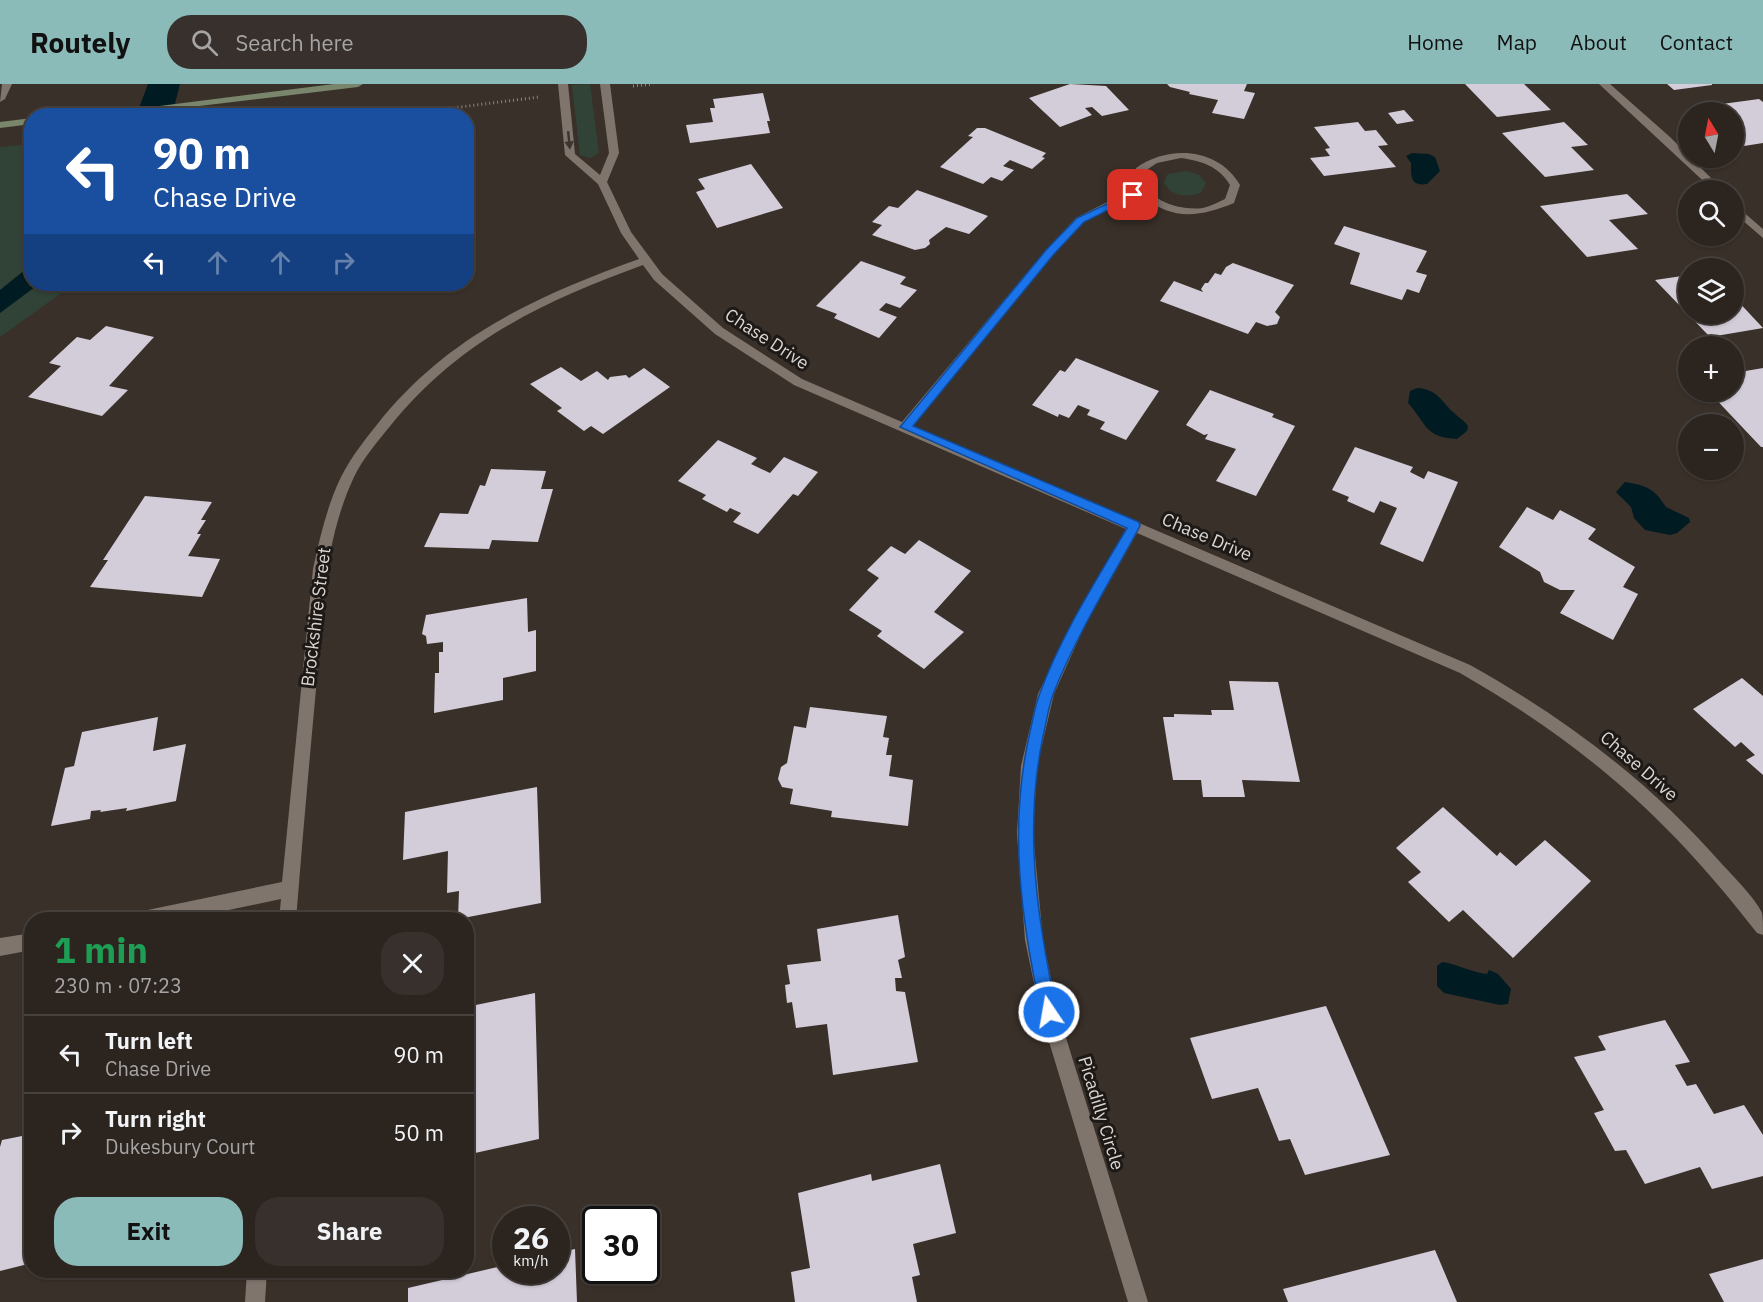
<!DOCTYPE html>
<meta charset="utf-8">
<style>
body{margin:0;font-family:"IBM Plex Sans",sans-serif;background:#37302c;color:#f1f3f6;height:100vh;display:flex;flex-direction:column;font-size:22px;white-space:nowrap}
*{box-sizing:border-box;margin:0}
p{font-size:20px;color:#a6a4a4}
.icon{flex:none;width:33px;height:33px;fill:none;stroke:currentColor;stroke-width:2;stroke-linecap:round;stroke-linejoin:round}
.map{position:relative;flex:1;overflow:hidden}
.drawer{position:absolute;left:24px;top:828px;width:450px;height:366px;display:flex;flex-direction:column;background:#2b241f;border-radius:24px;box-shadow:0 2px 4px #0004,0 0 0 2px #47413d}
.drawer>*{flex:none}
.guide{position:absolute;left:24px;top:24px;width:450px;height:183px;border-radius:24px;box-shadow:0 2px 4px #0004,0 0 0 2px #47413d;background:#1a4fa0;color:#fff;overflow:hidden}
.needle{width:39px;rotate:350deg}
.controls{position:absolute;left:1678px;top:18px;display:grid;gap:12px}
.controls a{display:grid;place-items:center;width:66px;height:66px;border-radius:50%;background:#2b241f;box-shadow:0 2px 4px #0004,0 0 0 2px #47413d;font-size:30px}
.speed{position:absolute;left:492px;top:1122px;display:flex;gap:12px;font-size:30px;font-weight:700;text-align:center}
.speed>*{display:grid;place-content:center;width:78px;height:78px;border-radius:50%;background:#2b241f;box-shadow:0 2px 4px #0004,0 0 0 2px #47413d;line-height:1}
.speed small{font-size:15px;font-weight:400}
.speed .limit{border:3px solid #111;border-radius:9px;background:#fff;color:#111}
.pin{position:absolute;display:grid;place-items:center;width:51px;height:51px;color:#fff;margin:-26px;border-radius:12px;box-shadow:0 3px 9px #0006}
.me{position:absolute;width:66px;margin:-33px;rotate:348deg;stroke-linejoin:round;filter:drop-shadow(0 0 4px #0008)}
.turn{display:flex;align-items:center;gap:21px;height:126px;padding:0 30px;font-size:27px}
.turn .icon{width:78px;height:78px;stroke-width:2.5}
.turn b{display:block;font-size:42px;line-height:51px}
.lanes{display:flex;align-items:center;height:57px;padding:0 30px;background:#0003;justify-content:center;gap:30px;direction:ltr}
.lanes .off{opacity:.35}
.round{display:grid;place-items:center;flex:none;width:63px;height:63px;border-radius:24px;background:#37302c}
.overview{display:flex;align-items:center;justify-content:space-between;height:102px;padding:0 30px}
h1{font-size:36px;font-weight:800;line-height:45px;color:#1e9e55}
.cta{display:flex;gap:12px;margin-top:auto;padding:12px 30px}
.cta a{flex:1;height:69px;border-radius:24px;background:#8bbbb9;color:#111;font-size:24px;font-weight:800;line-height:69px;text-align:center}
.cta a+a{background:#37302c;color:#f1f3f6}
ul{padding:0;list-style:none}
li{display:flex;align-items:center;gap:18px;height:78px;padding:0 30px;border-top:2px solid #47413d}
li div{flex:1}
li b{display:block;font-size:22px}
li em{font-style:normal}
header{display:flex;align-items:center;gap:36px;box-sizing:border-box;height:84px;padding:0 30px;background:#8bbbb9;color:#111}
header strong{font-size:28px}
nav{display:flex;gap:33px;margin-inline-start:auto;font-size:21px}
.search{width:420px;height:54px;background:#37302c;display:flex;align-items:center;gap:15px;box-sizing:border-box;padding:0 21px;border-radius:24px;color:#a6a4a4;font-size:22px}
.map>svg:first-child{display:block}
.green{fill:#304336}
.water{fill:#001b21}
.building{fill:#d3cdda}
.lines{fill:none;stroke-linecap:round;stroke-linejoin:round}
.path{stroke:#8b847e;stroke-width:3;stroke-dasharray:1 3;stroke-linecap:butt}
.street{fill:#80756d;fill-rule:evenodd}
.secondary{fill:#79866b;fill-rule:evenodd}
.oneway{fill:#3b3530}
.route{fill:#1a73e8;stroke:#114b97;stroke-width:1.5}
.labels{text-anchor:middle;stroke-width:6;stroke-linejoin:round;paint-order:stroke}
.street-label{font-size:18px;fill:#dcd6d2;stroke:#1d1916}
</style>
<header>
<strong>Routely</strong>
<div class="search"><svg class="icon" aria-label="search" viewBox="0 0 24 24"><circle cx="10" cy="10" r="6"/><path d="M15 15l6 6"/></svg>Search here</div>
<nav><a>Home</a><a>Map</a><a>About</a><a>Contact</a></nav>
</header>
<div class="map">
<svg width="1763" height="1218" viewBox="0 0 1763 1218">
<rect width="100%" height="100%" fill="#393029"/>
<path class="green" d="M590 0 599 69 590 74 580 71 572 1Z
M31 60 32 200H74L0 253V63Z
M1187 87 1199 91 1206 99 1201 109C1187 114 1170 112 1164 98L1168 90Z"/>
<path class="water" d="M148 0H180L172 31 136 32Z
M1412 69 1429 70 1435 73 1440 87 1427 100C1410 103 1411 91 1411 79L1406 72Z
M31 181 32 200H39L0 229V206Z
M1417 304C1437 305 1441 317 1453 328 1459 334 1464 336 1468 342L1467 347 1457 355C1424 353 1427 340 1408 319L1410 307Z
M1625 398C1649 402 1654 405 1666 423L1689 434 1690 438 1677 449 1670 451 1645 446 1634 434 1631 423 1616 408Z
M1442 878C1457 880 1474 889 1487 890L1489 886 1498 890 1511 905 1508 920 1500 921 1444 909 1437 902V882Z"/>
<path class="building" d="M1070 0 1106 2 1129 26 1102 32 1092 23 1085 24 1092 31 1060 43 1029 14Z
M1167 0H1247L1244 7 1255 9 1244 35 1212 29 1218 16 1189 10 1190 8 1170 3Z
M1465 0H1524L1551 26 1497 33Z
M1667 0H1712V1L1674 6Z
M763 9 770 37H767L770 49 690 59 686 41 713 38 710 24H715L713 15Z
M1759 15 1763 18V59L1744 62 1734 54V45L1739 44 1734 40V28L1722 20Z
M1404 26 1414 37 1397 40 1388 29Z
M1358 38 1365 47 1376 46 1388 61 1378 62 1396 83 1324 92 1310 74 1330 72 1325 65 1330 64 1314 43Z
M1564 38 1588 61 1571 63 1594 86 1545 93 1502 49Z
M977 44H985L1046 69 1042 73 1045 74 1032 85 1010 76 1003 82 1014 86 1002 97 991 93 983 100 940 83 973 53 968 52Z
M751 80 783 124 717 144 696 108 705 105 698 95Z
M917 106 959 121 988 132 969 150 946 143 929 156 930 160 925 164 915 166 872 151 882 141 872 138 889 122 898 124Z
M1627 110 1648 130 1609 136 1638 165 1587 173 1540 122Z
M1344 142 1427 167 1416 188 1427 191 1419 209 1407 205 1402 216 1350 200 1360 169 1334 160Z
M861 177 906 193 900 200 917 206 900 224 886 219 879 226 897 233 879 254 834 234 837 230 816 222Z
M1233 179 1294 201 1275 228 1280 233 1277 240 1267 242 1256 238 1248 250 1160 217 1174 197 1203 208 1201 205 1205 199H1208L1215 189 1221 191 1226 183Z
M1689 191V230H1734V213L1763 244 1710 253 1655 196Z
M106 242 154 253 109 302 128 306 102 332 28 313 61 282 49 279 77 253 90 256Z
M1076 274 1159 307 1126 356 1100 345 1105 338 1087 331 1090 326 1078 321 1069 334 1059 330 1058 333 1032 321 1060 286 1065 288Z
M561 283 581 297 597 287 608 296 610 293 626 291 629 294 644 284 670 303 603 350 591 342 584 347 557 327 562 324 530 300Z
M1763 284V363H1761L1709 308H1734V289Z
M1210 306 1274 330 1272 333 1295 342 1256 412 1216 397 1236 365 1205 355 1208 350 1204 351 1186 341Z
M718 356 757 374 751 380 770 389 784 373 818 388 798 412 793 410 758 450 733 438 741 429 730 424 727 428 702 415 706 411 678 397Z
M1355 363 1413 383 1410 388 1424 395 1428 387 1458 398 1423 478 1380 460 1397 424 1380 417 1374 429 1347 417 1349 413 1332 406Z
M491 385 546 387 541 405H553L538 458 492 456 489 465 424 463 440 429 468 430 480 401 485 402Z
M145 412 212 418 201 436H206L197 450H201L188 472 220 475 202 513 90 503 108 476H103Z
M1527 423 1553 436 1560 426 1596 445 1588 455 1635 483 1623 503 1638 510 1613 556 1560 529 1575 506H1560L1544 498 1540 488 1499 463Z
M919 456 971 487 934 528 964 548 924 585 877 552 882 547 849 526 879 494 867 486 891 462 905 470Z
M527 514 528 548 536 546V587L503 594V616L434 629 435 589H439V568H443V558L427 560 426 552 422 550 426 531Z
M1742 594 1763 612V691L1746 676 1755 671 1741 658 1735 663 1693 625Z
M1229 597 1278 598 1300 698 1242 696 1245 713H1203L1201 696H1173L1163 633H1174V630L1212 631 1211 626H1234Z
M810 623 887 632 883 653 889 654 886 671H892L889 692 913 696 908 742 831 733 832 727 790 720 793 705 782 703 778 695 781 683 787 679 794 642 806 644Z
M158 633 153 667 186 660 176 717 126 727 127 724 100 728 101 726 91 727 90 735 51 742 65 684 74 682 82 648Z
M537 703 541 819 458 835 459 807 447 809 448 767 403 776 405 728Z
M1443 723 1497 772 1500 768 1516 782 1545 756 1591 797 1513 874 1463 826 1449 838 1408 798 1421 788 1396 764Z
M898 831 905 873 898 876 902 894H895L896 907 905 908 918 978 833 991 827 940 796 944 792 918 787 919 785 901 790 900 787 881 821 877 817 845Z
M535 909 539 1055 466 1071V923Z
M1326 922 1390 1071 1305 1091 1290 1055 1279 1057 1258 1004 1212 1015 1190 954Z
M1665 936 1690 978 1675 981 1687 1002 1696 1000 1714 1030 1744 1021 1763 1051V1092L1712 1105 1700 1083 1645 1100 1626 1066 1615 1067 1594 1029 1604 1026 1574 973 1606 966 1598 952Z
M32 1050V1179L0 1187V1063L2 1056Z
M940 1080 956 1149 913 1160 920 1191 912 1193 917 1218H795L791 1188 810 1184 798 1109 871 1090 872 1097Z
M575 1165 577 1218H408V1204L506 1181V1186H556V1169Z
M1435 1166 1457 1218H1288L1283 1205Z
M1763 1175V1218H1724L1709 1190Z"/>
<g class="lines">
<path class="path" d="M633 2 653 0
M390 32 539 13"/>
<path class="street" d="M2 0H12L5 15 0 18Z
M558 0H568L575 70 600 91 609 69 600 0H610L619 69 607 98 631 148 662 190 723 244 802 295 902 338 1046 166 1076 134 1115 114 1139 107 1133 99 1136 84C1169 60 1219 64 1240 101L1234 119C1200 133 1172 137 1143 112L1123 118 1084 138 1054 170 913 342 1470 581C1565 634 1649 697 1721 779 1732 791 1756 815 1762 829 1763 834 1763 845 1763 851L1757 849C1668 734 1586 662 1460 589L1137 449 1085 541 1054 610 1037 682 1033 750 1043 856 1058 928 1148 1218H1128L1040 928 1025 856 1017 750 1021 682 1038 610 1074 535 1126 445 794 301 715 250 654 196 643 181C544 217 459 257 391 341 378 357 363 374 354 393 323 459 322 534 316 605 309 682 302 759 296 836H279L281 815 181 836H130L132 830 138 828 282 798 313 485C320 453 327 422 341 393 352 371 368 352 383 333 452 250 539 211 639 175L621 149 598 100 565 71ZM1181 74C1201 77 1219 82 1230 101L1225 115C1218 118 1211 122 1203 124 1179 127 1142 117 1145 87L1157 79Z
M1599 0H1610L1670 53 1723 106H1713Z
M1734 120 1763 145V154L1734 129Z
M32 849V866L0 872V854Z
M247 1186H267L265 1218H245Z"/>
<path class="secondary" d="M334 0H363L358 3 115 32H81Z
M32 34V40L0 44V38Z"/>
</g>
<defs><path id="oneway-solid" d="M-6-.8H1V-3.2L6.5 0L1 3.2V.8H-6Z" transform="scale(1.5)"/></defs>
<use class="oneway" href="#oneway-solid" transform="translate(569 56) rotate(84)"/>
<path class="route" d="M1130 109 1138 111 1084 138 1054 170 913 342 1139 438 1140 442C1111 496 1077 550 1054 608 1049 620 1047 635 1044 648 1023 742 1037 835 1057 928L1055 934 1049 936 1043 934 1041 928C1021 835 1008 742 1030 648 1033 635 1035 621 1040 609 1061 551 1096 497 1127 444L900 343 1047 165 1077 134Z"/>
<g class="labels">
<g class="street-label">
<text transform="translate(767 255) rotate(33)" y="6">Chase Drive</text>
<text transform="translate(1207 453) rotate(23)" y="6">Chase Drive</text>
<text transform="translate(316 533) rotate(-83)" y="6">Brockshire Street</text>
<text transform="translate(1639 682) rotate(41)" y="6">Chase Drive</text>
<text transform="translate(1101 1029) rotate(73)" y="6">Picadilly Circle</text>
</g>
</g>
</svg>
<div class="controls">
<a><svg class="needle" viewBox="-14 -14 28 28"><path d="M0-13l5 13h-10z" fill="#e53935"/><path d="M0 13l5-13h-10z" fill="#a6a4a4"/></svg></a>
<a><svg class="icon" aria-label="search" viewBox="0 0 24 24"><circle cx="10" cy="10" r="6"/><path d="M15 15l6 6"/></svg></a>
<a><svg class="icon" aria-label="layers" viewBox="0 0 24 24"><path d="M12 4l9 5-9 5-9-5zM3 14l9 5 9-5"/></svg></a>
<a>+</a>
<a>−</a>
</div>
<div class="speed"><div>26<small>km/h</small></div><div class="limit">30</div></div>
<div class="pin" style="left:1133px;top:111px;background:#d93025"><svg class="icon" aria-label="arrive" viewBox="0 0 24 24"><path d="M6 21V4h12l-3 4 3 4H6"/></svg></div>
<svg class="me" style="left:1049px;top:928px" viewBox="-20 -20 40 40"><circle r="17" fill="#1a73e8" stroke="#fff" stroke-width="3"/><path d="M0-11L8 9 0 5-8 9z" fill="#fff"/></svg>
<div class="guide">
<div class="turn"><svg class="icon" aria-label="left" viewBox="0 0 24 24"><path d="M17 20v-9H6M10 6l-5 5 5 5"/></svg><div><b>90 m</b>Chase Drive</div></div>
<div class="lanes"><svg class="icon" aria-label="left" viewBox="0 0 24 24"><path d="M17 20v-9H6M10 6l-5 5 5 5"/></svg><svg class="icon off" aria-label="ahead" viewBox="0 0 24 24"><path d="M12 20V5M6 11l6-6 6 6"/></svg><svg class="icon off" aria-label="ahead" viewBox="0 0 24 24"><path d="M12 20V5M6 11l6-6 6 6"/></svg><svg class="icon off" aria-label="right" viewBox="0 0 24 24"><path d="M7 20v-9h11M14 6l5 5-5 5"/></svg></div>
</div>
<section class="drawer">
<div class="overview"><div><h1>1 min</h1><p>230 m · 07:23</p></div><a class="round"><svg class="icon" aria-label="close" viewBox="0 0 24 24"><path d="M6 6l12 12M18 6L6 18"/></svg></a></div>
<ul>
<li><svg class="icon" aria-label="left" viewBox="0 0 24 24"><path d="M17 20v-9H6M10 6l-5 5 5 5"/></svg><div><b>Turn left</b><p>Chase Drive</p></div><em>90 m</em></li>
<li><svg class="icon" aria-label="right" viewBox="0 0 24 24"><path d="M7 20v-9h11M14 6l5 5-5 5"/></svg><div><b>Turn right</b><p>Dukesbury Court</p></div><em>50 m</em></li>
</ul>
<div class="cta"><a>Exit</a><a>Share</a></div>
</section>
</div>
